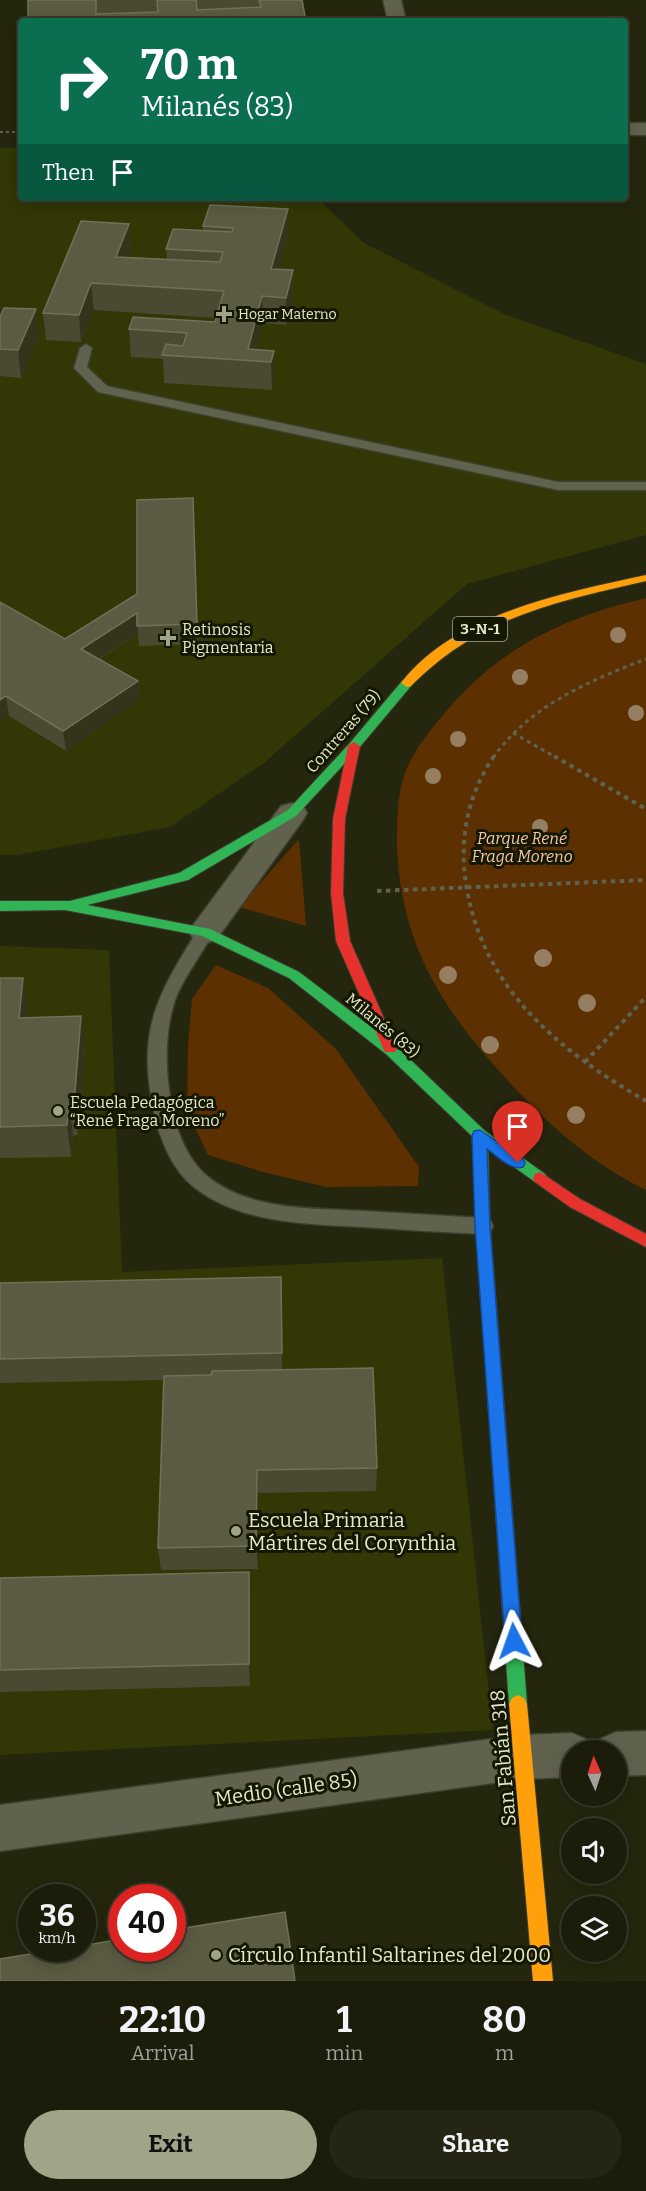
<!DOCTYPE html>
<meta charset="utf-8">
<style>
body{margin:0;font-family:Bitter,serif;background:#242513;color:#f1f3f6;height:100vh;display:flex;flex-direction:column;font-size:22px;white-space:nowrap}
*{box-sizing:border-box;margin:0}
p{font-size:20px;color:#a0a19c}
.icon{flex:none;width:33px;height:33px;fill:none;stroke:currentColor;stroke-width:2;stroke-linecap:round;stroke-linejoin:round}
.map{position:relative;height:1981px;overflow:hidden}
.sheet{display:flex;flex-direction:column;background:#1b1c0a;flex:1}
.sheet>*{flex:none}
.hud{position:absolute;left:18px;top:18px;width:610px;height:183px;border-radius:6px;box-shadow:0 3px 15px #0003,0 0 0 2px #393a2b;background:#0b6e4f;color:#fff;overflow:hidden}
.needle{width:39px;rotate:357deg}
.fabs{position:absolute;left:561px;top:1740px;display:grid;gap:12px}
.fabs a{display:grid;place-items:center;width:66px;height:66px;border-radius:50%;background:#1b1c0a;box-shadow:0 3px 15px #0003,0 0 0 2px #393a2b;font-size:30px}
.speed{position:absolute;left:18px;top:1884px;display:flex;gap:12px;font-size:30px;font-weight:700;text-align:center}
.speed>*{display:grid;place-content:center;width:78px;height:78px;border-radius:50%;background:#1b1c0a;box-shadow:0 3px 15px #0003,0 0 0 2px #393a2b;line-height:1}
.speed small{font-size:15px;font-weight:400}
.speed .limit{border:9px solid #d22;background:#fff;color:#111}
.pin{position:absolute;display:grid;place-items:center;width:51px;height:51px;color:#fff;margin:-62px -26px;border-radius:50% 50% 50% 0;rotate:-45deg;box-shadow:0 0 6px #0007}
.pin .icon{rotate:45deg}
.me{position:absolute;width:66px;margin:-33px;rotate:356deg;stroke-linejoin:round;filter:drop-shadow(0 0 4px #0008)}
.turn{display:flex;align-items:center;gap:21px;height:126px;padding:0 24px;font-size:27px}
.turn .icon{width:78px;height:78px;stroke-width:2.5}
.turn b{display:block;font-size:42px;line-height:51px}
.then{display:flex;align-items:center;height:57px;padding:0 24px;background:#0003;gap:12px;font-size:22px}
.eta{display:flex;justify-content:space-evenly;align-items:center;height:102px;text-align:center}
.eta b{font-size:36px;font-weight:700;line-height:42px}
.action{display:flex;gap:12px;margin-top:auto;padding:12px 24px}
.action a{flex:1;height:69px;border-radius:36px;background:#a0a589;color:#111;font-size:24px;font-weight:700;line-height:69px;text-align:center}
.action a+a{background:#242513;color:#f1f3f6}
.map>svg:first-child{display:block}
.built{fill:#323705}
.green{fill:#5d3002}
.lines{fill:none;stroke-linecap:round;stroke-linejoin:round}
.lane-casing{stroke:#3d3f2e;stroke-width:3}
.street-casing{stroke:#3d3f2e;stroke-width:3}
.fast-casing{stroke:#3d3f2e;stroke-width:2}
.slow-casing{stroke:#3d3f2e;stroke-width:2}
.jam-casing{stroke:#3d3f2e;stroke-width:2}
.path-far2{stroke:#5f624f;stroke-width:2;stroke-dasharray:3 3;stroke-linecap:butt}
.path-far1{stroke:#5f624f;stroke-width:3;stroke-dasharray:4 4;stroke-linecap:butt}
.path{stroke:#5f624f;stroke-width:4;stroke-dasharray:4.5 4.5;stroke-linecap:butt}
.lane{fill:#60624e;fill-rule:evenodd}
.street{fill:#60624e;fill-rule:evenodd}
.fast{fill:#30b455;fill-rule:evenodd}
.slow{fill:#ff9f0a;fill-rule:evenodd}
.jam{fill:#e5322d;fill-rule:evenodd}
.tree{fill:#967e62}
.wall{fill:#4a4932}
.shaded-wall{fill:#34341c}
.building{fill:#5b5a42;stroke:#707158;stroke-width:1.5}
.route{fill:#1a73e8;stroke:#114b97;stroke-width:1.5}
.poi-dot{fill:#a0a589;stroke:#141702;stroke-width:2}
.labels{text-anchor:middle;stroke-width:6;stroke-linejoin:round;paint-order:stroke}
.far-poi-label{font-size:14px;fill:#e3e9cb;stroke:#141702;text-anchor:start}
.shield{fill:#141702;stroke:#a5aa8f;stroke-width:1.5}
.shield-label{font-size:15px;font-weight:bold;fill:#e3e9cb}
.poi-label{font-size:16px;fill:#e3e9cb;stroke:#141702;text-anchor:start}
.street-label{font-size:16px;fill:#e3e9cb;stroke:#141702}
.park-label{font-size:16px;font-style:italic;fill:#f4c6a7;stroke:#141702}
.near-poi-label{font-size:20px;fill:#e3e9cb;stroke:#141702;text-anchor:start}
.near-street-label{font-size:20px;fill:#e3e9cb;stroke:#141702}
</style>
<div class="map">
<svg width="646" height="1981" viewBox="0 0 646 1981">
<rect width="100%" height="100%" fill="#24260e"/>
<path class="built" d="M0 148H21V198H317L364 243 504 314 646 364V535L467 584 264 763 170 827 17 855H0Z
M0 946 109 950 122 1272 442 1258 493 1730 0 1755Z"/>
<path class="green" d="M646 598V1190C589 1162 544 1121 502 1074 439 1005 400 940 397 845 397 822 397 794 405 773 413 751 428 733 442 716 498 648 562 618 646 598Z
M299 839 306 926 239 907Z
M216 965 268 988 336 1049 419 1167 418 1186 326 1187 263 1172 208 1155 187 1111 188 1046 192 999Z"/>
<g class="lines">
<g class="lane-casing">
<path id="lane" d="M86 344 92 348 87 367 107 386 558 482H646V490H558L98 392 74 368 80 348Z
M205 926 211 928 214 932C202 953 187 973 177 995 164 1028 165 1069 171 1103 176 1129 186 1158 207 1176 249 1211 313 1208 365 1211 404 1213 443 1216 483 1218L490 1220 493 1226 490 1232 483 1234C443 1232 404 1230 364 1227 309 1224 240 1224 194 1187 171 1169 158 1135 153 1107 137 1027 159 993 199 928Z"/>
</g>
<g class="street-casing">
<path id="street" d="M383 0H401L406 21H388Z
M626 123H646V135H626Z
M292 803 303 806 307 813 303 820 216 940 205 943 194 940 189 932 194 924 281 806Z
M646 1731V1775L616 1776V1750H595L600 1739 616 1732Z
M572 1733 588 1740 592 1750H572V1777L522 1779 0 1851V1805L522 1735Z"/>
</g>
<g class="fast-casing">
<path id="fast" d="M407 679 411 680 413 683 411 686 358 749 296 816 188 880 87 905 210 929 299 972 396 1046 485 1131 545 1174 547 1178 545 1182 540 1184 535 1182 488 1148 490 1226 527 1704 524 1710 518 1713 512 1710 509 1704 476 1226 473 1137 386 1054 289 978 202 936 65 910 0 911V901H70L179 873 288 810 350 743 403 680Z"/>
</g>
<g class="slow-casing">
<path id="slow" d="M646 575V581C555 602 479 617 411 686L407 687 401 683C455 613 565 593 646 575Z
M518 1695 524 1698 527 1704 553 1981H533L509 1704 512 1698Z"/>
</g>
<g class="jam-casing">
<path id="jam" d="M354 742 360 746 345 819 343 893 350 941 397 1048 395 1052H385L383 1048 336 941 331 893 333 819 348 746Z
M540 1172 580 1199 646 1234V1247L570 1207 535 1182 533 1178 535 1174Z"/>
</g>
<path class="path-far2" d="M0 132H21"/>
<path class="path-far1" d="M513 733 557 758
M493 758C529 706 589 681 646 659"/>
<path class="path" d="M494 756C469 793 460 833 465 877 479 986 556 1049 646 1101
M554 756 646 809
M377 891 646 880
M585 1062 646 997"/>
<use href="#lane" class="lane"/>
<use href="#street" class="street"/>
<use href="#fast" class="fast"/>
<use href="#slow" class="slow"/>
<use href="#jam" class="jam"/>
</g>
<g class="tree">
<circle cx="618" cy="635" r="8"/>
<circle cx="520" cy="677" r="8"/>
<circle cx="636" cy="713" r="8"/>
<circle cx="458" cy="739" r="8"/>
<circle cx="433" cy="776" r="8"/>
<circle cx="540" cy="827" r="8"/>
<circle cx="543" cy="958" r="9"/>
<circle cx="448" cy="975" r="9"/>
<circle cx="587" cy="1003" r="9"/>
<circle cx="490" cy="1045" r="9"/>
<circle cx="576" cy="1115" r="9"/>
</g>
<path class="wall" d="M28 0H302L306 21H28Z
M288 209V235L279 269 293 297 286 325 263 323 256 349 274 351V378L272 390 164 383 163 359 131 357 129 329 215 322 216 318 94 310 81 342 46 340 43 313 129 224 131 251 128 257 167 259 166 249 203 231V226Z
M0 317 39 337 21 378 0 376Z
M194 517 198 644 139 646 138 634 99 659 138 681 139 700 66 751 9 716 0 722V602L65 639 137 594Z
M0 978H23L28 1010 27 1017 85 1048 78 1135 73 1136 71 1157 0 1158Z
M281 1277 282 1369 377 1468 376 1491 258 1493V1569L161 1570 158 1548 163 1380 0 1383V1283Z
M0 1578 250 1595V1686L0 1692Z"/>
<path class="shaded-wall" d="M288 209V235L272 296 271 269Z
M129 224 131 251 118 284 116 257Z
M293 270V297L286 325V298Z
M91 283 94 310 81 342 79 315Z
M262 296 263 323 253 361 248 349Z
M36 309 39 337 21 378 18 350Z
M274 351V378L272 390 271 362Z
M137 613 138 634 83 668 81 649Z
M138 681 139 700 66 751 63 731Z
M6 696 9 716 0 722V700Z
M23 978 28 1010 24 1049 19 1018Z
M81 1016 85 1048 78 1135 74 1104Z
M69 1104 73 1136 71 1157 67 1125Z
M257 1470 258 1493V1569L256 1546Z
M249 1572 250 1595V1686L249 1664Z"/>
<path class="building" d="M28 0H96V14L158 12 157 0H196L197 10 261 7 259 0H302L306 21H28Z
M210 205 288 209 271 269 293 270 286 298 262 296 248 349 274 351 271 362 162 355 166 344 183 346 187 333 129 329 133 317 215 322 224 291 91 283 79 315 43 313 81 221 129 224 116 257 220 262 223 252 166 249 173 229 232 232 233 228 203 226Z
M4 308 36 309 18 350 0 349V317Z
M193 498 197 624 137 626V613L81 649 138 681 63 731 6 696 0 700V602L65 639 137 594V500Z
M0 978H23L19 1018 81 1016 74 1104H69L67 1125 0 1127Z
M281 1277 282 1353 0 1359V1283Z
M373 1368 377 1468 257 1470 256 1546 158 1548 164 1376 211 1375 212 1371Z
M249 1572V1664L0 1670V1578Z
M285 1912 295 1981H0V1959L65 1948H82V1946L122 1939V1948H172V1930Z"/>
<path class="route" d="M480 1130 523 1159 525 1163 523 1167C511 1171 497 1156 487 1149L490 1226 522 1641 520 1647 514 1650 507 1647 505 1641 475 1226 472 1136 474 1131Z"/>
<g class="poi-dot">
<path d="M221 305h6v6h6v6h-6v6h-6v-6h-6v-6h6z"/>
<path d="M165 629h6v6h6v6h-6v6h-6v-6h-6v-6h6z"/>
<circle cx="58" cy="1111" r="6"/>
<circle cx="236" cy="1531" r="6"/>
<circle cx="216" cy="1955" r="6"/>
</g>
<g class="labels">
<g class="far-poi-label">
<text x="238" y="319">Hogar Materno</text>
</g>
<rect class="shield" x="453" y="617" width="54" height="24" rx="4.5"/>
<g class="shield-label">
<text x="480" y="634">3-N-1</text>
</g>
<g class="poi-label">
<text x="182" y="635">Retinosis<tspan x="182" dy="18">Pigmentaria</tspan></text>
<text x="70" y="1108">Escuela Pedagógica<tspan x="70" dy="18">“René Fraga Moreno”</tspan></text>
</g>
<g class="street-label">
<text transform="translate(343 731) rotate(-49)" y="6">Contreras (79)</text>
<text transform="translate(383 1025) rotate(40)" y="6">Milanés (83)</text>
</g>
<g class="park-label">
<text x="522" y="844">Parque René<tspan x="522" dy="18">Fraga Moreno</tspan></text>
</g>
<g class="near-poi-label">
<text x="248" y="1527">Escuela Primaria<tspan x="248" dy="23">Mártires del Corynthia</tspan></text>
<text x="228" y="1962">Círculo Infantil Saltarines del 2000</text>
</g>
<g class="near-street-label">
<text transform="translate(503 1758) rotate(-95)" y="7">San Fabián 318</text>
<text transform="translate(286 1789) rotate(-8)" y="7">Medio (calle 85)</text>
</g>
</g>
</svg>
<div class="fabs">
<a><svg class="needle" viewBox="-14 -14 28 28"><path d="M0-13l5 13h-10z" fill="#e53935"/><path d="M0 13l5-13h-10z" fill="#a0a19c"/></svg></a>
<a><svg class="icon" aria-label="sound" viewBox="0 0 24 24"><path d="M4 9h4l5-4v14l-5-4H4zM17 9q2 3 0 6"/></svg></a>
<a><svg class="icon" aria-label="layers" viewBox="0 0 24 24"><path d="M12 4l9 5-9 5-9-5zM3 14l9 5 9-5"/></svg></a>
</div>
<div class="speed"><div>36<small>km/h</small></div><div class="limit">40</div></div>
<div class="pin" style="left:518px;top:1163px;background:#d93025"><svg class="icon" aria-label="arrive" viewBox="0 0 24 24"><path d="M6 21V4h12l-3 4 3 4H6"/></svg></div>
<svg class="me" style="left:514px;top:1641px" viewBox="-20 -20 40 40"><path d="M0-17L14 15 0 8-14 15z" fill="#1a73e8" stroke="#fff" stroke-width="4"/></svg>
<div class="hud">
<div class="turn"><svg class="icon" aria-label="right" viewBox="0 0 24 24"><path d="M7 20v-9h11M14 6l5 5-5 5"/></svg><div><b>70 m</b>Milanés (83)</div></div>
<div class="then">Then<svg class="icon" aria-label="arrive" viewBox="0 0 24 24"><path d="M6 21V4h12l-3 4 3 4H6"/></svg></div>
</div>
</div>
<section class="sheet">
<div class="eta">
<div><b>22:10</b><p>Arrival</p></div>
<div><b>1</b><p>min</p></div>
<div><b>80</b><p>m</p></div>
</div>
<div class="action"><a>Exit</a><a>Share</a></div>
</section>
